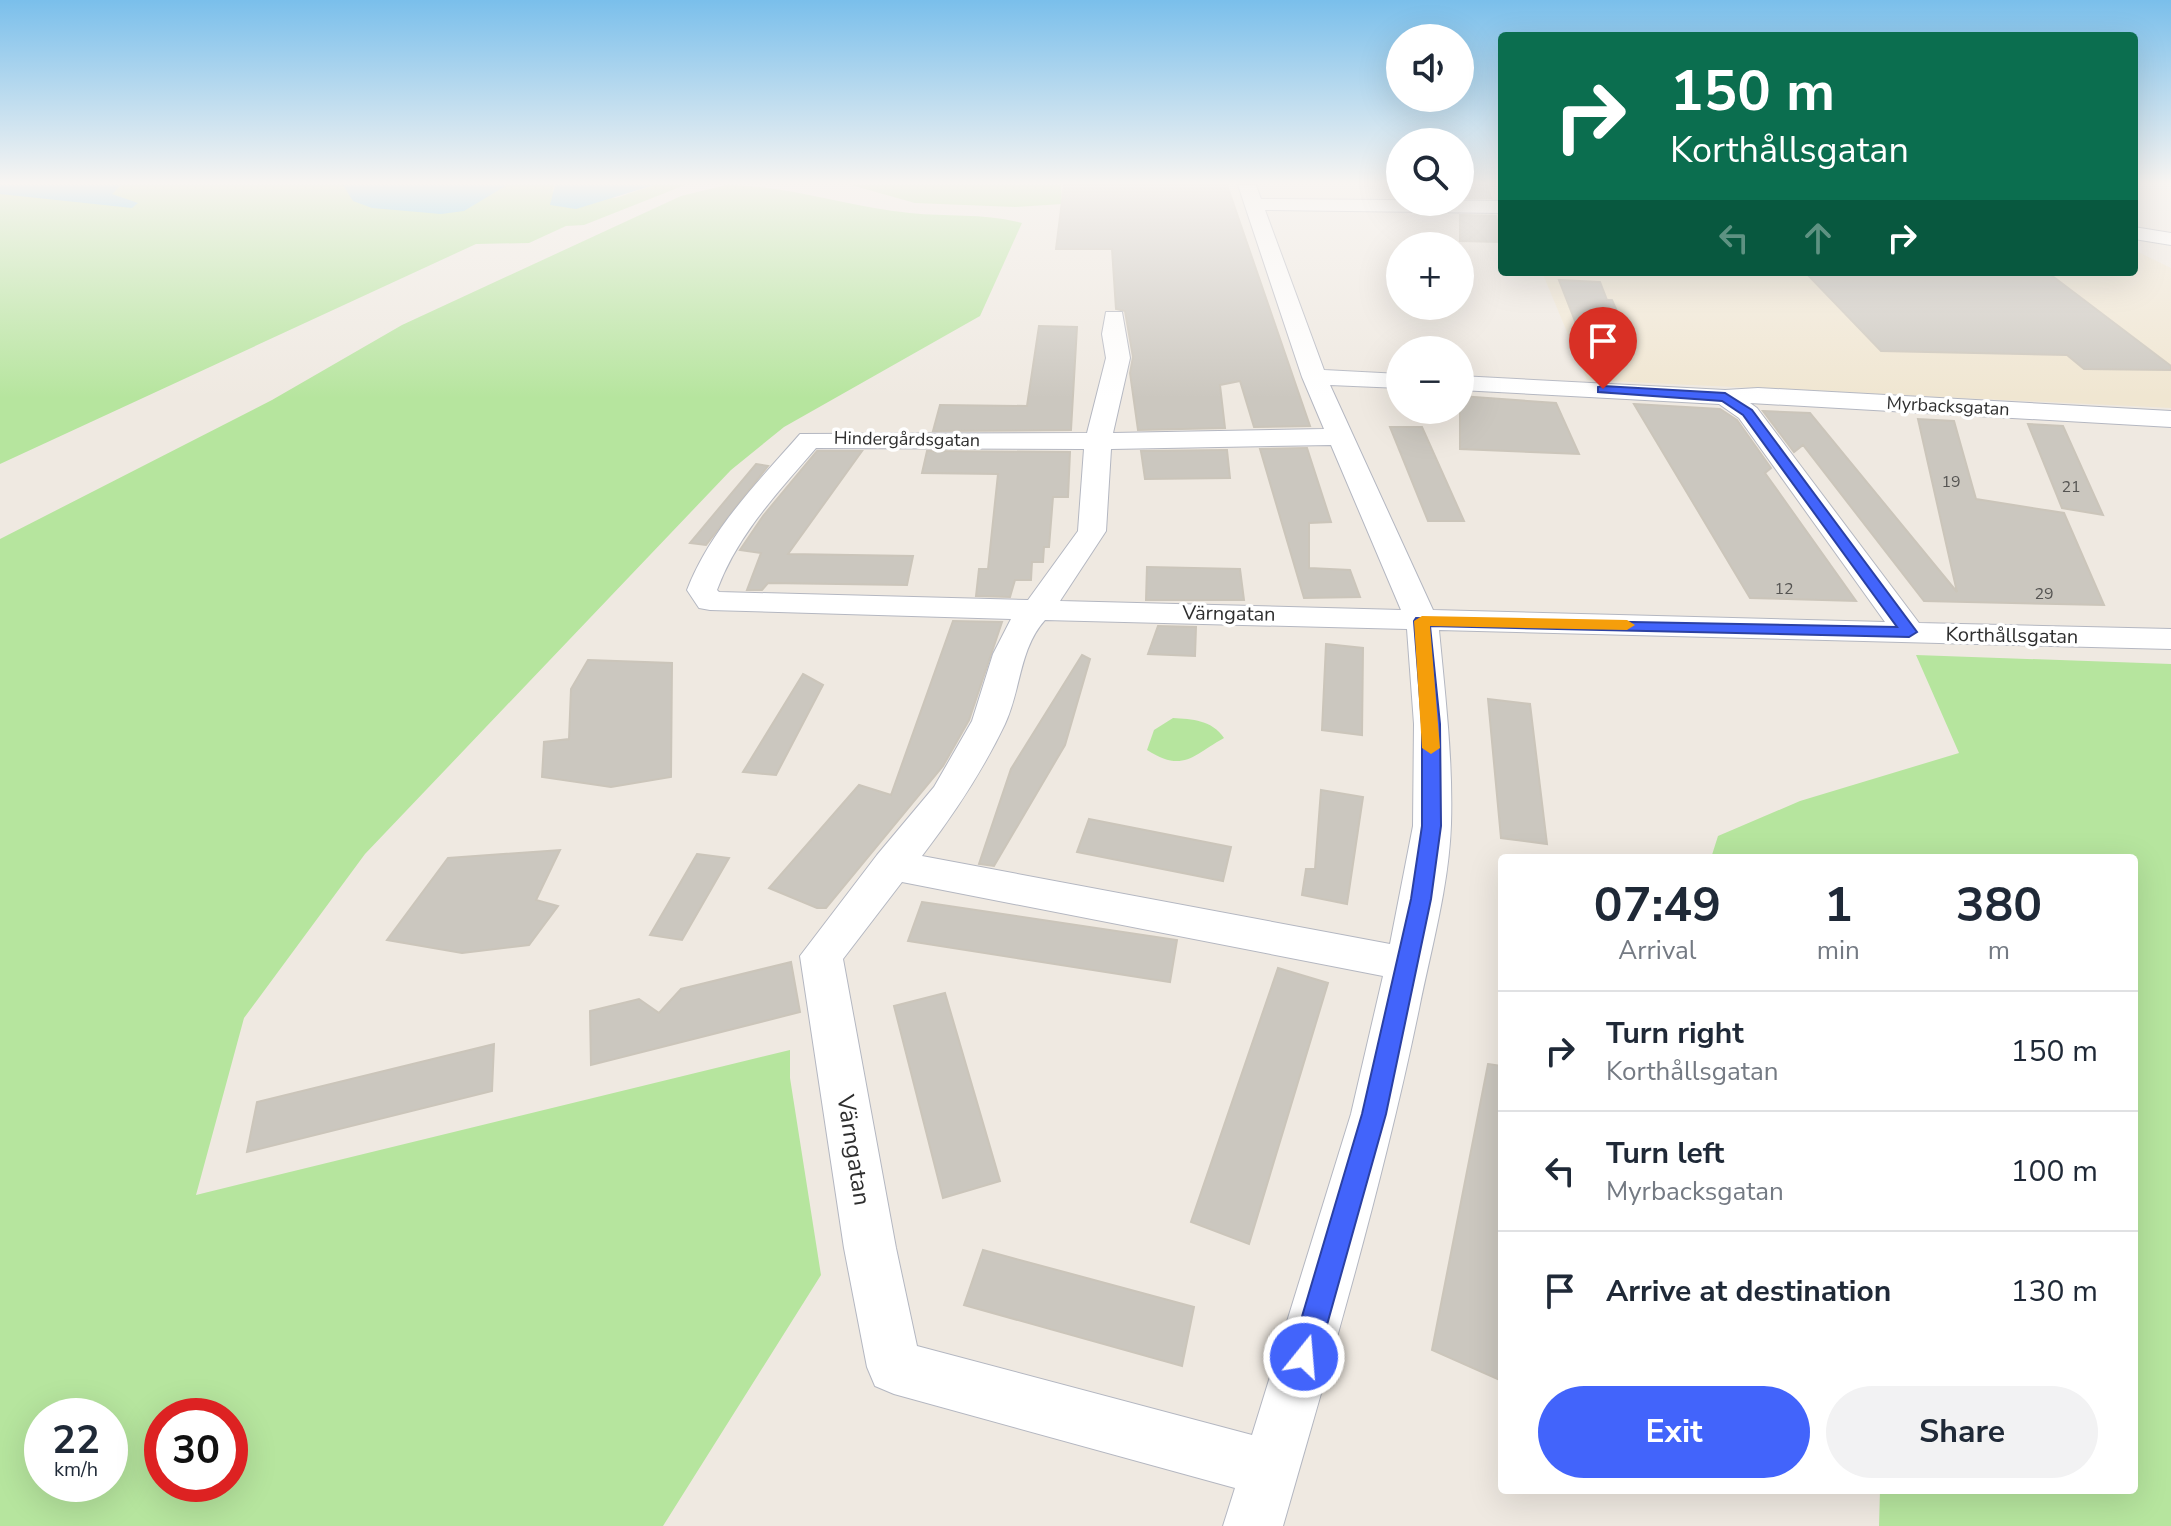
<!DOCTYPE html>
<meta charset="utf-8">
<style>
body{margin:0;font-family:"Nunito Sans",sans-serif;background:#f2f2f3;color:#1f2937;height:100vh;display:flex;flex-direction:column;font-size:30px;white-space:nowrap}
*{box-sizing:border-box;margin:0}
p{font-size:26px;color:#747a83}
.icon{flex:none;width:44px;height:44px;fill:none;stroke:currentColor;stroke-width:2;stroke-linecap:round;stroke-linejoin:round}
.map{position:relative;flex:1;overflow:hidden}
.details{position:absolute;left:1498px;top:854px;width:640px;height:640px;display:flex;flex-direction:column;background:#fff;border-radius:8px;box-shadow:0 8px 32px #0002}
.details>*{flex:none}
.banner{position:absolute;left:1498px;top:32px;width:640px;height:244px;border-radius:8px;box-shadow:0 8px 32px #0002;background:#0b6e4f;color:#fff;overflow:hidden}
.tools{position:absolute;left:1386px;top:24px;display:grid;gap:16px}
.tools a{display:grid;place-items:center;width:88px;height:88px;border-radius:50%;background:#fff;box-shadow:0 8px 32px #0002;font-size:40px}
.speed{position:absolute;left:24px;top:1398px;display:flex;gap:16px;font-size:40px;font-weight:700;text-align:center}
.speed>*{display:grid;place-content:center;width:104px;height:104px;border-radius:50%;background:#fff;box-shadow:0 8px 32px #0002;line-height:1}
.speed small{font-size:20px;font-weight:400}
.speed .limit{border:12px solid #d22;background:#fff;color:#111}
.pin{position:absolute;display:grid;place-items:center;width:68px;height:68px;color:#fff;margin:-82px -34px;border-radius:50% 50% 50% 0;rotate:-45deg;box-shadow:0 0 8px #0007}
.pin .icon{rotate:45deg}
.me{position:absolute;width:88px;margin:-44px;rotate:17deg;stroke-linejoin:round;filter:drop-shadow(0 0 6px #0008)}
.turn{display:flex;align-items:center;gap:28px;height:168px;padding:0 40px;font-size:36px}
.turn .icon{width:104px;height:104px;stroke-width:2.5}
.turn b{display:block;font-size:56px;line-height:68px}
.lanes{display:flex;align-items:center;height:76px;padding:0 40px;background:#0003;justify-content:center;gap:40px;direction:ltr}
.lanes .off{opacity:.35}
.eta{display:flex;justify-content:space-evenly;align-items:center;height:136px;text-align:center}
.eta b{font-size:48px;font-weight:700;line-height:56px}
.primary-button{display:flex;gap:16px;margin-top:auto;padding:16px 40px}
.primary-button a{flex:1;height:92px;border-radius:48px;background:#4264fb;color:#fff;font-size:32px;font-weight:700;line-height:92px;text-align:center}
.primary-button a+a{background:#f2f2f3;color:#1f2937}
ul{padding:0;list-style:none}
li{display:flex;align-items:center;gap:24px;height:120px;padding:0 40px;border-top:2px solid #e0e1e3}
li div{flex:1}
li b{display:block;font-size:30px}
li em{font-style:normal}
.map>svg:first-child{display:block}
.education{fill:#f0e6d1}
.green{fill:#b6e59e;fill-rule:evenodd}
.water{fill:#75cff0}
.building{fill:#cbc7bf;stroke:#cbc5ba;stroke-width:2}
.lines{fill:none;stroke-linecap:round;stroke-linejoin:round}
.minor-casing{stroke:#b4b7c1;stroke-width:2}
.minor{fill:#fff;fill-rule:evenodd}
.route{fill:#4264fb;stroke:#2b41a3;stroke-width:2}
.slow{fill:#f59e0b}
.labels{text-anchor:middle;stroke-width:7;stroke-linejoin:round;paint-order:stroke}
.number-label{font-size:16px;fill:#555452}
.far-street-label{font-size:18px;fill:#2e2e2e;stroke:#fff}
.street-label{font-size:20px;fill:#2e2e2e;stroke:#fff}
.near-street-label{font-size:24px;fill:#2e2e2e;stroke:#fff}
</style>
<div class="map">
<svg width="2171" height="1526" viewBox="0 0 2171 1526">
<rect width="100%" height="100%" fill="#efe9e1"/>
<path class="education" d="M2134 250 2171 268V408L1587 380 1542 272H2134Z"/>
<path class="green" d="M0 185H555L552 191 616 198 654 185H685L584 225 566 226 529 243 476 244 0 464Z
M726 185C789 185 848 207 910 213 948 217 985 213 1022 223L980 316 784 427 731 470 365 854 244 1018 196 1195 790 1050V1078L821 1275 663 1526H0V539L272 400 402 325 681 196ZM42 1416H110V1484H42ZM162 1416H230V1484H162Z
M851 185H1061L1062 204 1015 207 915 203Z
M1916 655 2171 664V1526H1879L1880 1490H2134V858H1711L1718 836 1800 801 1959 753Z
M1173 718C1192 719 1212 720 1224 738 1192 756 1183 773 1147 750L1154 730Z"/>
<path class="water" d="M0 185H121L112 194 138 203 132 208 0 194Z
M343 185H507L464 211 441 214 372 208 353 201Z
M555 185H654L576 209 550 205Z"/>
<path class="building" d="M1064 185H1227L1310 426 1254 427 1240 381 1220 385 1225 428 1138 430 1130 373 1133 357 1125 311 1116 309 1112 249H1056Z
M1460 185H1487L1491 198H1460Z
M1460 215 1496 216 1502 242 1460 241Z
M1805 272H2047L2171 366V370L2084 369 2067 355 1881 351Z
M1559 280 1600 282 1607 300H1612L1633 347 1584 344Z
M1039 326 1077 327 1071 430 933 431 940 405 1027 406Z
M1460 396 1556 403 1579 454 1460 449Z
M1634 404 1720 409 1737 420 1771 468 1765 473 1856 601 1750 598Z
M1763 411 1810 413 1957 592 1918 419 1954 421 1976 499 2064 513 2104 605 1924 601 1803 445 1794 452Z
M2028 424 2063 426 2103 515 2062 508Z
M1390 427H1422L1464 521H1428Z
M1307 448 1331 522 1309 523V568L1350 570 1360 597 1304 598 1260 449Z
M1227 450 1230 478 1145 479 1141 451Z
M817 451H862L788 554 913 556 907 585 768 583 762 590H747L761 553 740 550 763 516Z
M927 451 1070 452 1068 497H1053L1049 547H1044L1043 562H1032L1031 580H1015L1010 597 976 596 979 569H988L998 474 922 473Z
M756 464 768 466 706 545 690 543Z
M1147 567 1240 569 1244 600H1146Z
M953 621 1002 622 969 720 943 766 826 908H817L769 888 859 785 891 795Z
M1158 626 1196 627 1195 656 1148 654Z
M1326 644 1363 648 1362 735 1322 730Z
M1082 655 1090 659 1065 745 994 866 979 864 1011 769Z
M588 660 672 663 671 777 611 787 542 777 544 742 569 739 571 689Z
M803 674 823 685 776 775 743 772Z
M1488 699 1530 704 1547 844 1501 838Z
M1321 790 1363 797 1347 904 1302 895 1306 869H1315Z
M1089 819 1231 847 1223 881 1077 852Z
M560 850 536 900 558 906 529 945 462 953 387 940 448 858Z
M697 854 729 858 682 940 650 935Z
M922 902 1177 940 1170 982 908 941Z
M791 962 800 1012 591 1065 590 1011 639 999 659 1013 681 989Z
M1278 968 1328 983 1249 1244 1191 1222Z
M945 993 1000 1181 943 1198 894 1006Z
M494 1044 492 1091 247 1152 257 1102Z
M1488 1064 1502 1066V1381L1432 1350Z
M983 1250 1194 1307 1182 1366 964 1305Z"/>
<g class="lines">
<g class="minor-casing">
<path id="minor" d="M1238 185H1256L1261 199 1502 201V213L1265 210 1324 370 1400 374V388L1330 385 1433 610 1885 622 1739 418 1719 404 1460 390V376L1725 390 1758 388 2171 411V427L1750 403 1757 408 1919 623 2171 629V649L1439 630C1445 694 1453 759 1451 824 1449 886 1431 949 1419 1009 1383 1184 1332 1355 1283 1526H1223L1235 1488 894 1394 875 1386 867 1367 844 1248 800 956 877 855 934 787 972 721 993 654 1011 619 710 610 699 608 687 590C710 530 758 482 800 434L1087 433 1106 358 1102 334 1106 312H1122L1130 358 1113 433 1324 429 1302 377ZM1331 445 1401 610 1060 601 1106 531 1111 449ZM816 448 1084 449 1078 531 1028 600 719 592 717 590C737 535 779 491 816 448ZM1045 620 1407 629 1414 724 1413 826 1390 944 922 856C954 814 982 772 1005 724 1021 690 1019 649 1045 620ZM902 882 1383 976 1351 1114 1252 1435 917 1346 896 1248 843 959Z
M2134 227 2171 233V245L2134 239Z"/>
</g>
<use href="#minor" class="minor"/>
</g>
<linearGradient id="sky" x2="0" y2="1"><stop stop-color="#7abfeb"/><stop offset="0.46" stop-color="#f8f5f2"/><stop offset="1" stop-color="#f8f5f2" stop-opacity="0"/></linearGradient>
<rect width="2171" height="398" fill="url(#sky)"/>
<path class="route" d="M1603 386 1725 393 1752 410 1917 632 1909 637 1430 626 1440 724 1441 826 1431 899 1386 1114 1318 1357 1314 1367 1304 1371 1294 1367 1290 1357 1362 1114 1411 899 1422 826V724L1414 621 1416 618 1897 627 1743 415 1722 401 1598 392V387Z"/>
<path class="slow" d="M1422 616 1627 620 1635 625 1627 630 1430 626 1440 748 1431 754 1422 748 1414 621Z"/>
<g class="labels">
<g class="number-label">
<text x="1951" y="487">19</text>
<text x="2071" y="492">21</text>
<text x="1784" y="594">12</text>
<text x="2044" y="599">29</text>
</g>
<g class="far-street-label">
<text transform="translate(1948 406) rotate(3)" y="6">Myrbacksgatan</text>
<text transform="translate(907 439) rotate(1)" y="6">Hindergårdsgatan</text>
</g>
<g class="street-label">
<text transform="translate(1229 613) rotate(1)" y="7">Värngatan</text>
<text transform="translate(2012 635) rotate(1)" y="7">Korthållsgatan</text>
</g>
<g class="near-street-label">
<text transform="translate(854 1150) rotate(81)" y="8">Värngatan</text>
</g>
</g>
</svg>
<div class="tools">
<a><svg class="icon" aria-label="sound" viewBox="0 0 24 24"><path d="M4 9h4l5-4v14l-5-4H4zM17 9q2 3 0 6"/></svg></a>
<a><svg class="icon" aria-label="search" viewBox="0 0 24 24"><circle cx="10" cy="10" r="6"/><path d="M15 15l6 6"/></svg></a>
<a>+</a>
<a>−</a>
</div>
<div class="speed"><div>22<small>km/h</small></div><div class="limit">30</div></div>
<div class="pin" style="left:1603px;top:389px;background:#d93025"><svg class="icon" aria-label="arrive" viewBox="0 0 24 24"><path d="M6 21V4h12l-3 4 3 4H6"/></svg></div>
<svg class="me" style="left:1304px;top:1357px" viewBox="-20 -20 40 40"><circle r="17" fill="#4264fb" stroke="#fff" stroke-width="3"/><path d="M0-11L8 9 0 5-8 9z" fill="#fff"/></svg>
<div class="banner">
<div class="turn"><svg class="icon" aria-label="right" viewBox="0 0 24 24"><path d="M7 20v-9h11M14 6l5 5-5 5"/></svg><div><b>150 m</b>Korthållsgatan</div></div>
<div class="lanes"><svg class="icon off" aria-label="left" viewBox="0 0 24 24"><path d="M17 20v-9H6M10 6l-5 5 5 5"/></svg><svg class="icon off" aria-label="ahead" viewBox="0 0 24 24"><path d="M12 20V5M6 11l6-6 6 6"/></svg><svg class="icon" aria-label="right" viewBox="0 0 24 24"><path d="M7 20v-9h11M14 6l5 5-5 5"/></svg></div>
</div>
<section class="details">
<div class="eta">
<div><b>07:49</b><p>Arrival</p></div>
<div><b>1</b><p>min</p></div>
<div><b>380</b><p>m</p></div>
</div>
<ul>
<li><svg class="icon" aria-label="right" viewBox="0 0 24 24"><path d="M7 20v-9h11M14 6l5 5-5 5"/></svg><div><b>Turn right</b><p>Korthållsgatan</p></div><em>150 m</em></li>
<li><svg class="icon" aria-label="left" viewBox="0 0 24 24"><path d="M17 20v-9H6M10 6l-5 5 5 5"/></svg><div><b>Turn left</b><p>Myrbacksgatan</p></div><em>100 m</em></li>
<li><svg class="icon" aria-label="arrive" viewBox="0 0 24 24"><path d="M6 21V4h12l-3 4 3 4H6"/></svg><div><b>Arrive at destination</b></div><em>130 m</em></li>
</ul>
<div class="primary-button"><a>Exit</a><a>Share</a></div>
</section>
</div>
